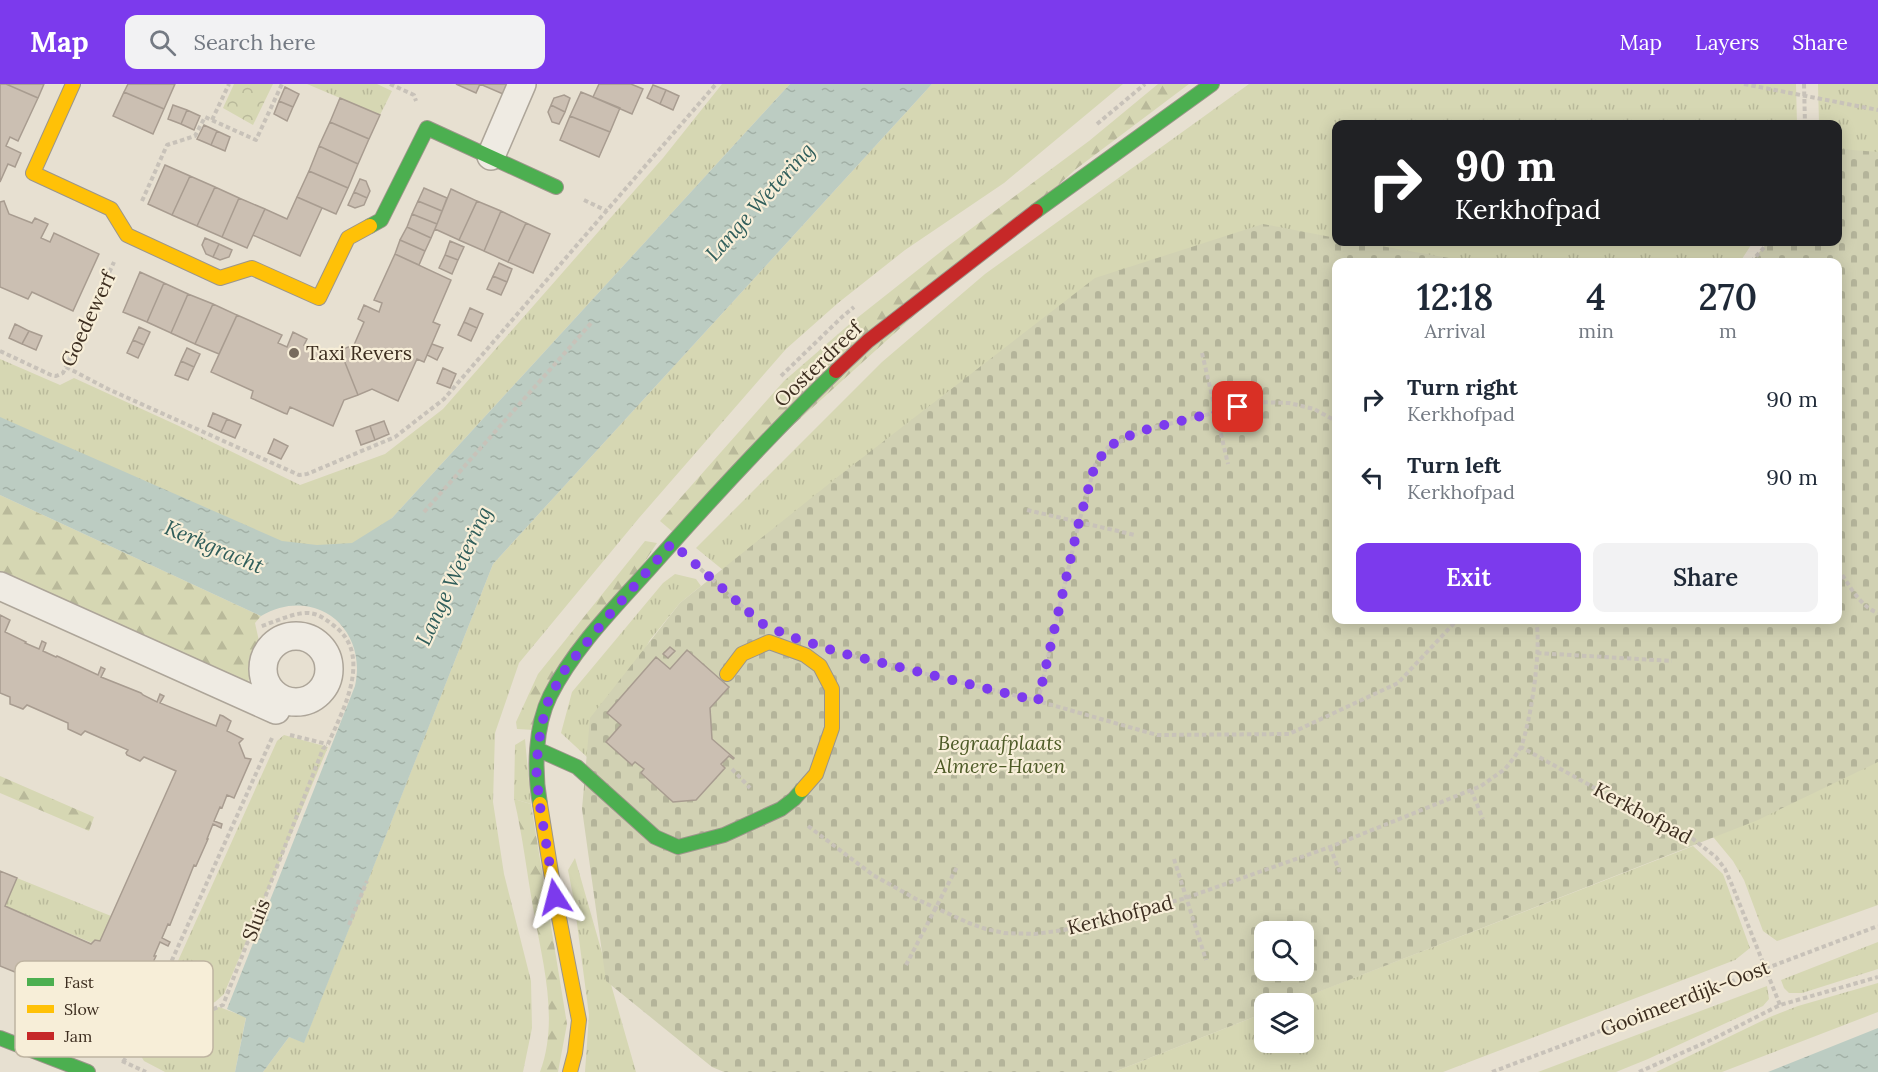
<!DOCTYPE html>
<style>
body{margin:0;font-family:Lora,serif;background:#f2f2f3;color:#1f2937;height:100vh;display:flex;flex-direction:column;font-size:22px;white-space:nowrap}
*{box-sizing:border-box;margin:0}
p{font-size:20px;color:#747a83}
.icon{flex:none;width:33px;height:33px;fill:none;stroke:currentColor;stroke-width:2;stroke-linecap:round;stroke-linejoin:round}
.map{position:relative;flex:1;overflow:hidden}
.sheet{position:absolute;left:1332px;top:174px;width:510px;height:366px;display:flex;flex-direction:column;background:#fff;border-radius:12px;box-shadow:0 3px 15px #0003}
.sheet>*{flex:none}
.top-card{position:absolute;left:1332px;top:36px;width:510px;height:126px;border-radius:12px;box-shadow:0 3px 15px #0003;background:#202124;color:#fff;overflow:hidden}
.controls{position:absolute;left:1254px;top:837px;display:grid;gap:12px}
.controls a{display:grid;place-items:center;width:60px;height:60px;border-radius:12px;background:#fff;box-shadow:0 3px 15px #0003;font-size:30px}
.pin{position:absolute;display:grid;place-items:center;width:51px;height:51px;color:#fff;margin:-26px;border-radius:12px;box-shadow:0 3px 9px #0006}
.me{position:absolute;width:66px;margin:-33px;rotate:351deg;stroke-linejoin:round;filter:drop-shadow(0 0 4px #0008)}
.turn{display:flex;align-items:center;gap:21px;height:126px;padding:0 24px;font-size:27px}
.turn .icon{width:78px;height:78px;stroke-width:2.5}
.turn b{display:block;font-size:42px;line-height:51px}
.eta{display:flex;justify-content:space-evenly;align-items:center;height:102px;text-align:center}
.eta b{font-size:36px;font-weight:600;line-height:42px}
.cta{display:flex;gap:12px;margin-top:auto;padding:12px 24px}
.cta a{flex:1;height:69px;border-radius:12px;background:#7c3aed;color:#fff;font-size:24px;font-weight:600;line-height:69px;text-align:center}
.cta a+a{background:#f2f2f3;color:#1f2937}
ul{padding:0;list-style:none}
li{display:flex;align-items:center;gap:18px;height:78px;padding:0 24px}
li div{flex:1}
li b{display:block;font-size:22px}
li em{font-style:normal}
header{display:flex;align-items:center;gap:36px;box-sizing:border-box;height:84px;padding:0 30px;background:#7c3aed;color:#fff}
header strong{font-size:28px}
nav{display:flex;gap:33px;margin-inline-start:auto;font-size:21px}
.search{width:420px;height:54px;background:#f2f2f3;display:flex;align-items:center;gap:15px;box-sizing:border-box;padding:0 21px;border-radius:12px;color:#747a83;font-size:22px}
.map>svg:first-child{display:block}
.grass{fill:url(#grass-tufts)}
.forest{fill:url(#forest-firs)}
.cemetery{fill:url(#cemetery-stones);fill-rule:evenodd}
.park{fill:url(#park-crowns)}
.water{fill:url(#water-ripples)}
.building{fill:#cbbfb2;stroke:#a89c90;stroke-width:1.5}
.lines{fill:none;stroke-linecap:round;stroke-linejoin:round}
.street-casing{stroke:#ada599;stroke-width:30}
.fast-casing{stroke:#9c958a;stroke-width:16}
.slow-casing{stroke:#9c958a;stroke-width:16}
.jam-casing{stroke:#9c958a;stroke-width:16}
.path{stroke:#c8c2b9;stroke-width:4;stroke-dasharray:4.5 3;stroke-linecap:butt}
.street{stroke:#efebe3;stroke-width:27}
.fast{stroke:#4caf50;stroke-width:14}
.slow{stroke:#ffc107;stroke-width:14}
.jam{stroke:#c62828;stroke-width:14}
.route{stroke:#7c3aed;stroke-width:10;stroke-dasharray:0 18}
.poi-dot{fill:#786c5e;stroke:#f7eed8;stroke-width:2}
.labels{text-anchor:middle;stroke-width:4.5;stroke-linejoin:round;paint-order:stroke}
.street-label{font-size:20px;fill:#3d2e20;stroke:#f7eed8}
.poi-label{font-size:20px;fill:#3d2e20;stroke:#f7eed8;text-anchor:start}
.park-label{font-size:20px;font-style:italic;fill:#4d5a26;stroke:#f7eed8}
.water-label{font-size:21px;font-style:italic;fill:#2f5d5a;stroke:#f7eed8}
.key{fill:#f7eed8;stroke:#bfb4a1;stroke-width:1.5}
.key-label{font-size:16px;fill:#3d2e20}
</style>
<header>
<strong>Map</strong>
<div class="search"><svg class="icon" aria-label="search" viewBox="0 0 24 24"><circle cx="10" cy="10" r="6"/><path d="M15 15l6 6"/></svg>Search here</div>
<nav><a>Map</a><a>Layers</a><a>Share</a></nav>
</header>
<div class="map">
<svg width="1878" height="988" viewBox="0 0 1878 988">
<defs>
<pattern id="grass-tufts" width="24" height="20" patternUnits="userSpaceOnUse" patternTransform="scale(1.5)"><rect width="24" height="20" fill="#d6d7b3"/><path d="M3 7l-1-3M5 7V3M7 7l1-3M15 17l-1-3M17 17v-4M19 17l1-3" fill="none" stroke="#b9b99a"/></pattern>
<pattern id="forest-firs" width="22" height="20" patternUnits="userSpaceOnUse" patternTransform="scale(1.5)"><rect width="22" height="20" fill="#d6d7b3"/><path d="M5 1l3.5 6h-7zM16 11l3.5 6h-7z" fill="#b9b99a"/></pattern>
<pattern id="cemetery-stones" width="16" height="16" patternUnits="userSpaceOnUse" patternTransform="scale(1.5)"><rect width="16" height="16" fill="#d1d1b3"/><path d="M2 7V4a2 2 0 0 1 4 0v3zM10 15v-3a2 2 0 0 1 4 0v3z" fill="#b4b49a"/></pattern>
<pattern id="park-crowns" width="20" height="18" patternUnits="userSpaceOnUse" patternTransform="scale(1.5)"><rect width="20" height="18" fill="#d6d7b3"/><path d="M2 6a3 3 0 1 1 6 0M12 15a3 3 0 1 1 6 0" fill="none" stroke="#b9b99a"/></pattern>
<pattern id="water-ripples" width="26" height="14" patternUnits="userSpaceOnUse" patternTransform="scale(1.5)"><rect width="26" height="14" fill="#bcccc2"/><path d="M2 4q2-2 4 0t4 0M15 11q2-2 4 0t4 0" fill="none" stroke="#a2b0a6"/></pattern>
</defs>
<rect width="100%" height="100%" fill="#e7e0d1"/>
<path class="grass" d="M307 0H377L392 7 380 31Z
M722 0H790L392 434 351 466 297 464 0 344V275L60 301 74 294 179 342 300 401 385 370 443 325 663 74Z
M932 0H1123L1004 99 905 166 838 219 786 265 639 434 519 579 495 649 493 718 504 790 531 897 532 944 523 988H263L289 953 304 958 493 480Z
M1249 0H1796L1797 40H1336V158H1753L1740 178H1336L761 517 696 464 882 278 985 190Z
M1818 0H1878V821L1777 857 1763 847 1744 796 1733 777 1714 754 1682 734 1838 536V40H1819Z
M675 490 696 495 701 502 680 519 650 556 587 673 561 649 572 608 663 499Z
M284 651 328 663 224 910 215 918 146 948 277 657Z
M525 655 531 720 514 715 515 661Z
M1693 762 1723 790 1750 864 1735 876 1443 988H1114L1264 929V958H1304V920L1289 919Z
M575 774 636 988H585L589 931 574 817 568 786Z
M17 794 111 832 100 857 92 859 5 822Z
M1878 858V885L1802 909H1789L1784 904 1781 896Z
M1878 899V928L1722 988H1656L1770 933 1798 922Z
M1767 902 1769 915 1763 922 1648 975 1616 988H1538Z
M219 923 246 933 235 988H165L144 977 141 972 151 951Z"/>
<path class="forest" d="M1158 0H1189L1076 85 674 449 660 437 784 297 852 238 948 162 1089 57Z
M0 411 261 532 255 539 261 566 245 605 0 493Z
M645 457 657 459 534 646 517 645 516 638 538 590Z
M0 692 94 733 89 747 0 709Z
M514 715 531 720 567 940 558 988H540C559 937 543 880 534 829 527 791 523 753 514 715Z"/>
<path class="cemetery" d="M1840 65 1878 68V678L1758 736 1290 919 1264 920V929L1114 988H724L712 983 606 897 582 725 590 634 680 519 840 391 1095 194 1263 140 1336 154V158H1358L1449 174 1460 178H1336V536H1838V178H1751L1768 158H1838V68ZM1264 848H1304V886H1264Z"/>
<path class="park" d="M234 0H273L253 41 223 24Z"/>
<path class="water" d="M790 0H932L493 480 304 959 289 953 263 988H235L246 934 227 925 355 602C368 543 314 501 261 532L0 411V333L282 457 317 461 352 459 392 434Z
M1878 944V988H1768Z"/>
<path class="building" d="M0 0H6L38 14 18 57 10 53 6 62 21 69 15 83 8 80 0 98Z
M6 0H44L38 14Z
M128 0H175L164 25 124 8Z
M456 0H480L476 9Z
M480 0H507L503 10Z
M599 0H631L643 5 632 30 593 13Z
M653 1 666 6 660 20 647 14Z
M285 3 299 10 293 23 279 17Z
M666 6 679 12 673 26 660 20Z
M124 8 164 25 153 50 113 32Z
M581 8 620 24 610 48 570 32Z
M564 11 570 14 565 28 551 21 554 14Z
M340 14 380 31 369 55 330 38Z
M279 17 293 23 287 37 274 30Z
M173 21 187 26 181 40 168 35Z
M551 21 565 28 559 40 552 38 548 28Z
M187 26 200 32 194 46 181 40Z
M570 32 610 48 599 73 560 56Z
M330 38 369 55 358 80 319 62Z
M204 41 217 47 211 61 197 55Z
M217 47 230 53 225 67 211 61Z
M319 62 358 80 348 104 309 87Z
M165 81 190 92 172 131 148 120Z
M309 87 348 104 336 130 297 113Z
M190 92 215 103 197 142 172 131Z
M360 95 366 97 370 107 367 114 354 108Z
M215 103 239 114 222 153 197 142Z
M424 104 447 114 442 127 418 117Z
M451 105 477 117 459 156 435 145Z
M354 108 367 114 364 121 355 124 348 121Z
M297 113 322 124 300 172 253 151 265 125 287 135Z
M239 114 265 125 247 164 222 153Z
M4 117 9 130 32 139 35 134 48 140 41 154 50 158 54 149 99 170 73 227 32 208 28 215 0 203V118Z
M418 117 442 127 437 140 412 130Z
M477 117 501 127 484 167 459 156Z
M501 127 526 139 508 178 484 167Z
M412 130 437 140 431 154 407 143Z
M526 139 550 150 533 189 508 178Z
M407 143 431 154 425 167 400 156Z
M205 154 219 160 213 173 206 170 202 161Z
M400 156 425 167 419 181 395 170Z
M450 157 464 163 458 176 445 171Z
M219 160 232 166 229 173 220 176 213 173Z
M395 170 451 196 433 238 440 241 424 278 417 275 398 317 372 305 358 311 340 266 354 261 364 238 358 235 364 221 379 228 382 219 374 216Z
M445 171 458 176 452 190 439 184Z
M499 179 512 185 507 198 493 192Z
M140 188 164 199 147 238 123 228Z
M493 192 507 198 501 211 487 205Z
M164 199 188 210 171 249 147 238Z
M188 210 213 220 195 260 171 249Z
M213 220 237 231 219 270 195 260Z
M470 224 483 230 477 244 464 238Z
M237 231 282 251 278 259 287 263 293 248 307 255 304 261 328 271 340 266 358 311 344 316 333 342 290 323 287 330 284 329 251 314 253 307 211 288Z
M464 238 477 244 471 257 458 251Z
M15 240 29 247 22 260 9 254Z
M139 243 150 248 144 261 133 256Z
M29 247 42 252 36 266 22 260Z
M133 256 144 261 138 274 127 269Z
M432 260 443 264 437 276 427 271Z
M187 264 200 270 194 283 181 277Z
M181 277 194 283 188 296 175 291Z
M443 284 456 290 450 304 437 299Z
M213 329 227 335 221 348 208 342Z
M227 335 241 341 235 354 221 348Z
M384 337 389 350 375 356 370 342Z
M370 342 375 356 361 361 356 347Z
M274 355 288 362 281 375 268 369Z
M0 531 10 536 5 548 26 558 25 559 39 565 42 557 46 559 43 567 56 573 57 572 98 591 101 583 105 585 101 593 141 609 143 611 157 618 160 610 164 612 160 619 216 642 220 631 223 632 231 637 227 647 243 655 239 659 245 674 251 675 234 714 227 711 222 724 220 723 214 737 222 740 221 744 213 740 207 755H208L196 782 194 781 170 841 168 840 162 854 170 858 168 862 160 858 154 872H156L150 885 156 887 139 927 135 923 119 929 118 935 116 933 109 944H105L80 932 78 926 82 918H80L77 921 70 920 68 912 41 899 38 906 34 905 37 897 0 882V787L17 794 5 822 91 860 95 856 100 857 176 687 144 673 140 677 127 671 126 669 128 666 85 647 81 651 68 645V639L27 621 23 625 10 620V613L0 609Z
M670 563 675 567 668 574 663 570Z
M687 566 729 603 710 624 712 655 734 674 733 675 729 672 721 680 725 684 696 716 673 718 641 689 644 685 635 678 632 681 606 658 621 641 607 629 656 573 670 585Z"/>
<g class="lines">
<g class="street-casing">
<path id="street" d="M491 72 522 0
M0 502 276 626
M263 585a33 33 0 1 1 66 0a33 33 0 1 1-66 0Z"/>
</g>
<g class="fast-casing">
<path id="fast" d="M1036 127 1212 0
M370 142 381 136 427 44 556 103
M539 666 577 683 655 753 678 763 724 751 781 725 794 715 802 706
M540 720C534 687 535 642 550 612 574 564 616 522 651 483 711 415 771 350 836 287
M0 954 88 988"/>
</g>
<g class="slow-casing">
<path id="slow" d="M73 0 33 89 111 125 127 151 220 194 252 184 319 214 348 154 370 142
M727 590 742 570 769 558 805 571 820 582 832 605V644L816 690 802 706
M540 720 555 813 579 936 575 969 570 988"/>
</g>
<g class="jam-casing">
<path id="jam" d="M836 287 868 257 1036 127"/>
</g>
<path class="path" d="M390 0 414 11 416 17
M1744 0 1878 26
M1804 0 1805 40
M212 36 229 0
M1097 40 1145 0
M584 116 607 127
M142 117 167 61 195 52 205 33 256 56 282 0
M1751 178 1769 158
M0 267 51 291 56 292 63 289 114 178
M1202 269 1228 380
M66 283 108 305 299 391 307 390 395 353 444 315 716 0
M781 292 842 233 854 223
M1027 426 1135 451
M424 428 593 237
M695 480 752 531
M1838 485C1849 500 1859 522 1878 529
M1536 536C1542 562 1531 637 1521 663L1602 708 1689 752 1716 773 1725 785 1732 801 1780 921
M1537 569 1672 577
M852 572 1038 617 1157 651 1289 650 1398 599 1457 536
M1038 617 1079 438 1095 381 1108 363 1148 345 1259 318 1289 319 1314 325 1336 337
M290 651 327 660
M732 685 750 704
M1471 706 1483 735
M808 742 873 791 916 815 969 839 986 845 1004 849 1035 850 1064 846 1186 814 1330 763 1481 702 1505 685 1513 675 1521 663
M1330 763 1341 791
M1174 775 1206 876
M349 841 367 797
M906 881 958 781
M137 957 223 921 323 665 328 660C343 626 374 570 333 541 324 534 316 528 304 529 288 531 274 538 259 543
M122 977 146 988
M123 978 137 957 141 945 272 654
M1492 988 1878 842
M1639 988 1711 956 1780 921 1878 893"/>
<use href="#street" class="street"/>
<use href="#fast" class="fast"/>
<use href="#slow" class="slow"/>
<use href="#jam" class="jam"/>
</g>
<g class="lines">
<path class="route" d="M555 813 539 716 536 682 541 643 549 614 566 584 610 530 672 459 761 539 789 552 841 569 1038 617 1079 438 1095 381 1108 363 1126 353 1148 345 1238 323"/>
</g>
<circle class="poi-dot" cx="294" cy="269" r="6"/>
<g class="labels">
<g class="street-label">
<text transform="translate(88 235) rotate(-65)" y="7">Goedewerf</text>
<text transform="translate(818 280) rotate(-44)" y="7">Oosterdreef</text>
<text transform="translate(1643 729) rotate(28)" y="7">Kerkhofpad</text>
<text transform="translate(1120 831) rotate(-14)" y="7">Kerkhofpad</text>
<text transform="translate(256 836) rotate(-69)" y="7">Sluis</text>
<text transform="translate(1685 914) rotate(-21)" y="7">Gooimeerdijk-Oost</text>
</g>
<g class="poi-label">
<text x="306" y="276">Taxi Revers</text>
</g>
<g class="park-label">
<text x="1000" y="666">Begraafplaats<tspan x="1000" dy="23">Almere-Haven</tspan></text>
</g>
<g class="water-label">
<text transform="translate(760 118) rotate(-48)" y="7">Lange Wetering</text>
<text transform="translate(214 463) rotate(23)" y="7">Kerkgracht</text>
<text transform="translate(454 492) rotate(-65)" y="7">Lange Wetering</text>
</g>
</g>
<rect x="15" y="877" width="198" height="96" rx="9" class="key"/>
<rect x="27" y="894" width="27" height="8" fill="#4caf50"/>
<rect x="27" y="921" width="27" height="8" fill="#ffc107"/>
<rect x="27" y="948" width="27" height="8" fill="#c62828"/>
<g class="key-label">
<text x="64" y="904">Fast</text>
<text x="64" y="931">Slow</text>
<text x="64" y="958">Jam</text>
</g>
</svg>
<div class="controls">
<a><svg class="icon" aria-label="search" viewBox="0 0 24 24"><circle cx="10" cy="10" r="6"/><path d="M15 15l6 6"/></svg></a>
<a><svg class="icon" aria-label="layers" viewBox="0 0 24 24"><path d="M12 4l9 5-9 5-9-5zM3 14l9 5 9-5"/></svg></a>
</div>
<div class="pin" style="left:1238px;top:323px;background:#d93025"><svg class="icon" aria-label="arrive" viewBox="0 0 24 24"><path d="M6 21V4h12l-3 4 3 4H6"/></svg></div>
<svg class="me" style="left:555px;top:813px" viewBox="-20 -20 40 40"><path d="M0-17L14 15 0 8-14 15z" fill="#7c3aed" stroke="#fff" stroke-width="4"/></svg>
<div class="top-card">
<div class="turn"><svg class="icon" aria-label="right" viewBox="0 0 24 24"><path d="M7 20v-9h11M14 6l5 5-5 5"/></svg><div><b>90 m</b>Kerkhofpad</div></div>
</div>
<section class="sheet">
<div class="eta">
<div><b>12:18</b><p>Arrival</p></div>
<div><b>4</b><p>min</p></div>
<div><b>270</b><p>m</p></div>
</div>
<ul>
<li><svg class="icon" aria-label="right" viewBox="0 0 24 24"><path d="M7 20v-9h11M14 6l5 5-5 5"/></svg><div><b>Turn right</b><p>Kerkhofpad</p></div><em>90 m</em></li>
<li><svg class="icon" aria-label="left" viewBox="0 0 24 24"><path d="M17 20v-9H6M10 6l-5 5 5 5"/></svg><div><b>Turn left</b><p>Kerkhofpad</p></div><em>90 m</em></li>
</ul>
<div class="cta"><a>Exit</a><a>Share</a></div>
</section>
</div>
